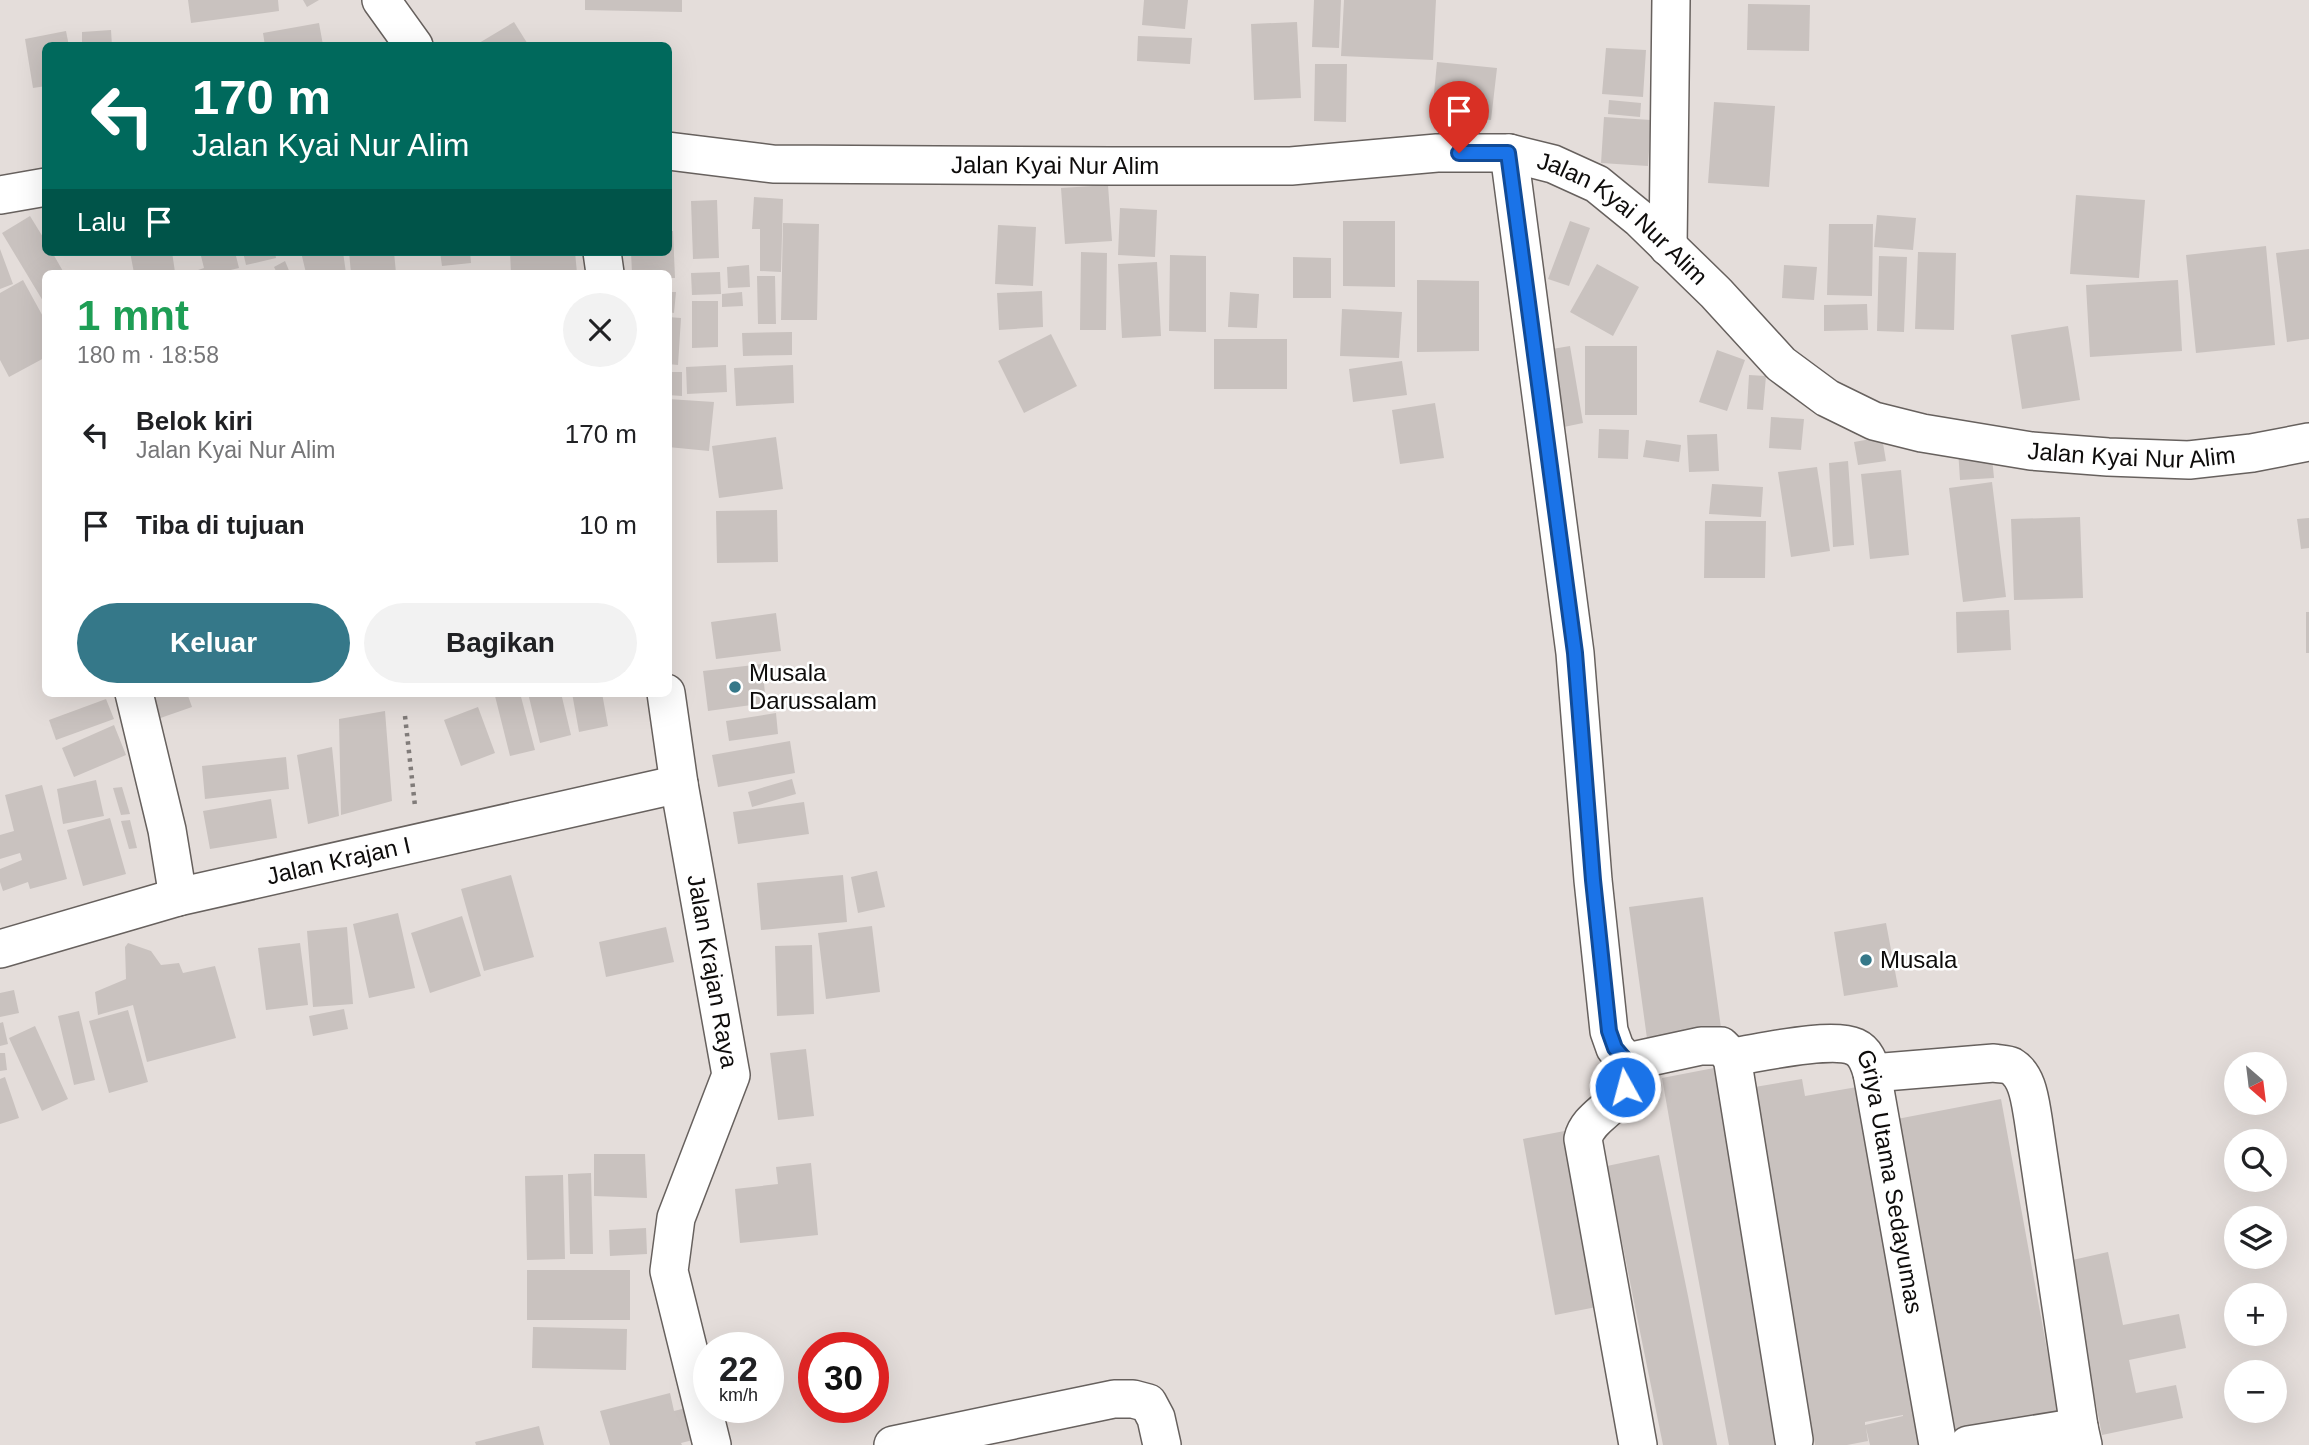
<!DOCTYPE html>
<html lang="id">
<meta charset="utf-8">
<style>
body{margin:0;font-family:Arial,sans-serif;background:#f2f2f2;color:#202124;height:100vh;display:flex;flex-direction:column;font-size:26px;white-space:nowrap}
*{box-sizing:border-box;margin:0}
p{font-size:23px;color:#757577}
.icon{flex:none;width:38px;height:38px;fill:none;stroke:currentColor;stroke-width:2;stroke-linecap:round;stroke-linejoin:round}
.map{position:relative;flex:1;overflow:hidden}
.panel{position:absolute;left:42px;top:270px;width:630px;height:427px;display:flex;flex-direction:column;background:#fff;border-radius:10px;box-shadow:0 7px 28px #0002}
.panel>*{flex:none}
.top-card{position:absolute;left:42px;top:42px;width:630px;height:214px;border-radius:10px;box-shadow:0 7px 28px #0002;background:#00695c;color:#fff;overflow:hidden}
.needle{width:46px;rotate:152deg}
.fabs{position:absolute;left:2224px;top:1052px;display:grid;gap:14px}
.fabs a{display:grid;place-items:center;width:63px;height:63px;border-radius:50%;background:#fff;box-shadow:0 7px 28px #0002;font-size:35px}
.speed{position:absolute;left:693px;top:1332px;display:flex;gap:14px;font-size:35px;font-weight:700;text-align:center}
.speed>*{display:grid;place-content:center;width:91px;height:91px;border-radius:50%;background:#fff;box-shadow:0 7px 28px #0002;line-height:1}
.speed small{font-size:18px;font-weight:400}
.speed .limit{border:10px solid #d22;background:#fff;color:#111}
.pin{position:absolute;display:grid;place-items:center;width:60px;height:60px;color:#fff;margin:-72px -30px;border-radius:50% 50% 50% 0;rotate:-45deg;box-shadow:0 0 7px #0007}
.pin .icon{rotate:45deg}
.me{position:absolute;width:77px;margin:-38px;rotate:353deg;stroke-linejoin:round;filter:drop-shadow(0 0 5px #0008)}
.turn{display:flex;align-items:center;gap:24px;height:147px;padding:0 35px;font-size:32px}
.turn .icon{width:91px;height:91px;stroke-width:2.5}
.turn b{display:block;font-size:49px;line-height:60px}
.then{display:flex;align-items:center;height:66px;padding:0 35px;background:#0003;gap:14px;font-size:26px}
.round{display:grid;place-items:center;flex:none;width:74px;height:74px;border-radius:37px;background:#f2f2f2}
.head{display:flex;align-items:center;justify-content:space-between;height:119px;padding:0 35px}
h1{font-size:42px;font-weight:700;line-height:52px;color:#1e9e55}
.primary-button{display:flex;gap:14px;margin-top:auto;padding:14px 35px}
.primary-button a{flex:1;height:80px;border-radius:42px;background:#357889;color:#fff;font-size:28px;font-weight:700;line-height:80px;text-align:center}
.primary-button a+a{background:#f2f2f2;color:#202124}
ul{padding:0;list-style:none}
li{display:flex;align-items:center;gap:21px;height:91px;padding:0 35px}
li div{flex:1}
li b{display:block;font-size:26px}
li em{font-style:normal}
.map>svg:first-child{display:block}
.building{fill:#c9c2bf;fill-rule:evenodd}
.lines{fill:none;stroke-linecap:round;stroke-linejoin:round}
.minor-casing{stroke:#67615e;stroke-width:40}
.path{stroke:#807b79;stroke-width:4.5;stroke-dasharray:3.5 5;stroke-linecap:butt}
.minor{stroke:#fff;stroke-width:37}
.route-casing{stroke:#114b97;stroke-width:18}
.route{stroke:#1a73e8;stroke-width:12}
.poi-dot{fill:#357889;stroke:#fff;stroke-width:2.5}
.labels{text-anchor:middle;stroke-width:5;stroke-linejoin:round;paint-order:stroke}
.street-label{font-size:24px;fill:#0e0c0b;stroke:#fff}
.poi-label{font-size:24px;fill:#0e0c0b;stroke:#fff;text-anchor:start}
</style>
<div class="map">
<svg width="2309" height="1445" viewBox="0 0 2309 1445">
<rect width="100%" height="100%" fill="#e4ddda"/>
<path class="building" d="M188 0H278L279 11 191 23Z
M303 0H319L307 7Z
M585 0H682V12L585 10Z
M1144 0H1188L1185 29 1142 25Z
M1314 0H1341L1339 48 1312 47Z
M1344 0H1436L1433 60 1341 56Z
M1748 4 1810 5 1809 51 1747 50Z
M514 22 529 46H474Z
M1297 22 1301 98 1254 100 1251 24Z
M319 23 323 45 265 46 263 33Z
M111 30 112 46H82V32Z
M66 31 69 46H46V86L33 88 25 39Z
M1138 36 1192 38 1190 64 1137 61Z
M1606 48 1646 50 1643 97 1602 94Z
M1437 62 1497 68 1491 120 1432 115Z
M1315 64H1347L1346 122 1314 121Z
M1609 100 1641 103 1640 117 1608 114Z
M1714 102 1775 106 1769 187 1708 183Z
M1604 117 1651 120 1648 166 1601 163Z
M1108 185 1112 241 1065 244 1061 188Z
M2076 195 2145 200 2139 278 2070 274Z
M754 197 783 199 781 272 760 271V229H752Z
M717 200 719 258 693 259 691 201Z
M1120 208 1157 210 1155 257 1118 255Z
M1877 215 1916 218 1913 250 1874 247Z
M30 216 46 242V252H52L64 273H46V306L2 233Z
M1343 221H1395V287L1343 286Z
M1570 221 1590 228 1569 286 1548 279Z
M783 223 819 224 817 320H781Z
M1829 224H1873L1872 296 1827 295Z
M998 225 1036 227 1033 286 995 284Z
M668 231H673L675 278H668V273H632L631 252H668Z
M2266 246 2275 345 2196 353 2186 255Z
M0 249 13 284 0 289Z
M2309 249V339L2287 342 2276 253Z
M130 252H172L175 272 134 273Z
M200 252H235L239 268 218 273H189L204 268Z
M243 252H275L276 258 246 265Z
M301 252H343L346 273H306Z
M349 252H394L396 273H351Z
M440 252H470L471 263 442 266Z
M510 252H575L577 273H511Z
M1081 252 1107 253 1106 330H1080Z
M1918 252 1956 253 1954 330 1915 329Z
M1170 255 1206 256V332L1169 331Z
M1879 256 1907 257 1904 332 1877 331Z
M1293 257 1331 258V298H1293Z
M285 261 290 273H277L274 267Z
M1157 262 1161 336 1122 338 1118 264Z
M1597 264 1639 287 1613 336 1570 312Z
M749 265 750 287 728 288 727 267Z
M1784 265 1817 267 1814 300 1782 298Z
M720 272 721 294 692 295 691 273Z
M757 276H775L776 324H758Z
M23 280 46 322V357L9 377 0 360V293Z
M1417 280 1479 281V351L1417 352Z
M2178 280 2182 351 2090 357 2086 285Z
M1042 291 1043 327 999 330 997 293Z
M668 292H676L674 313 668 312Z
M742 292 743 306 722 307V294Z
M1230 292 1259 294 1257 328 1228 327Z
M692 301H718V347L692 348Z
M1867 304 1868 330 1824 331V305Z
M1342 309 1402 312 1399 358 1340 356Z
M668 317 681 318 678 365 668 364Z
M2068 326 2080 400 2022 409 2011 335Z
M792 332V355L743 356 742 333Z
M1051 334 1077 386 1024 413 998 361Z
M1214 339H1287V389H1214Z
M1570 346 1583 423 1559 428 1546 350Z
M1585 346H1637V415H1585Z
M1717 350 1745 360 1727 411 1699 402Z
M1402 361 1407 395 1353 402 1349 369Z
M726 365 727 392 687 394 686 367Z
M793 365 794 403 736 406 734 368Z
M668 372H682V396L668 395Z
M1749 375 1766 376 1763 410 1747 409Z
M668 399 714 402 709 451 668 447Z
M1435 403 1444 458 1400 464 1392 410Z
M1771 417 1804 419 1801 450 1769 448Z
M1599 429 1629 430 1628 459 1598 458Z
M1717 434 1719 471 1689 472 1687 435Z
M776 437 783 489 719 498 712 446Z
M1882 437 1886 461 1858 465 1854 442Z
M1646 440 1681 445 1679 462 1643 457Z
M1991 447 1994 478 1960 480 1958 449Z
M1848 461 1854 545 1833 547 1829 463Z
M1817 467 1830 551 1791 557 1778 472Z
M1901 470 1909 555 1870 559 1861 474Z
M1992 482 2006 597 1963 602 1949 488Z
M1712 484 1763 487 1761 517 1709 514Z
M777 510 778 562 717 563 716 511Z
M2080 517 2083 598 2014 600 2011 519Z
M2309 518V548L2301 549 2297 519Z
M1705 521H1766L1765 578H1704Z
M2009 610 2011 650 1957 653 1956 612Z
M2306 612H2309V653H2306Z
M776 613 781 651 716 659 711 622Z
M762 664 766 703 708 711 703 671Z
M139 693H187L192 707 149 722Z
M508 693H520L535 750 510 756 495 696Z
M528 693H561L571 735 540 743Z
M572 693H602L608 726 579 732Z
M106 699 114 719 56 740 49 720Z
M478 707 495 753 461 766 444 720Z
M385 711 392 801 341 815 339 719Z
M776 713 778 734 729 741 726 721Z
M114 725 126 755 74 777 62 748Z
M790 741 795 773 718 787 712 755Z
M332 747 339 816 308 824 297 755Z
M286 757 289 789 205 799 202 766Z
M792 779 796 794 752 807 748 792Z
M96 780 104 816 63 824 57 789Z
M42 785 67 879 30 889 28 882 3 891 0 882V869L22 860 20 853 0 859V835L14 831 5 795Z
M122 787 130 814 121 815 113 788Z
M271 799 277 838 210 849 203 811Z
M804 802 809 834 738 844 733 812Z
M110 818 126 874 83 886 67 830Z
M130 820 137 848 129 849 121 821Z
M877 871 885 907 858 913 851 877Z
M511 875 534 957 484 971 461 889Z
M843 875 847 922 761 930 757 883Z
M1703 897 1723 1042 1649 1053 1629 907Z
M398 913 415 988 369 998 353 924Z
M462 916 481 976 430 993 411 933Z
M1886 923 1898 987 1844 996 1834 932Z
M872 926 880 992 826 999 818 933Z
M347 927 353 1004 313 1007 307 931Z
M666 927 674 962 606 977 599 942Z
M128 943 151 951 161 965 179 963 183 973 215 966 236 1038 147 1062 133 1005 98 1015 97 1007 95 992 126 979 125 947Z
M300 943 308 1005 266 1010 258 948Z
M812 945 814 1014 777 1016 775 946Z
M14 990 19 1013 0 1017V993Z
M344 1009 348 1029 313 1036 309 1016Z
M128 1010 148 1082 109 1093 89 1021Z
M79 1011 95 1080 74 1085 58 1016Z
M3 1022 8 1044 0 1046V1023Z
M35 1026 68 1099 42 1111 9 1038Z
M806 1049 814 1116 778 1120 770 1053Z
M0 1053H5L7 1070 0 1071Z
M1714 1068 1783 1445H1729L1680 1180 1662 1078Z
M5 1077 19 1118 0 1124V1079Z
M1802 1079 1805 1096 1857 1087 1925 1445H1870L1866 1428 1868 1441 1847 1445H1815L1749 1088ZM1903 1415V1416L1865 1425V1422Z
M2001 1099 2061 1426 1956 1445 1897 1119Z
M1575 1129 1607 1305 1555 1315 1523 1139Z
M594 1154H645L647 1198 594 1196Z
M1659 1155 1688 1296 1717 1445H1663L1635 1307 1607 1166Z
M811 1163 818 1235 740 1243 735 1189 778 1184 776 1167Z
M591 1173 593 1254H570L568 1174Z
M563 1175 565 1259 527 1260 525 1176Z
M646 1228 647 1254 610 1256 609 1230Z
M2108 1252 2123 1325 2179 1314 2186 1348 2129 1360 2136 1393 2176 1385 2183 1418 2102 1435 2068 1261Z
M527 1270H630V1320H527Z
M533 1327 627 1329 626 1370 532 1368Z
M670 1393 674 1411 690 1407 697 1439 681 1443 682 1445H610L600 1411Z
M539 1426 544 1445H476L475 1442Z"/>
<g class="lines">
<g class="minor-casing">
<g id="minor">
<path d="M381 0 414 46"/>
<path id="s1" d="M668 151 773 164 1111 166H1291L1437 153H1509L1553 164 1597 184 1640 219 1716 293 1781 364 1827 398 1874 421 1922 433 2031 451 2108 457 2189 460 2252 453 2309 442"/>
<path d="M1509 153 1575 653 1593 880 1609 1031 1615 1048 1627 1062"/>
<path d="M0 195 46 187"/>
<path d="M1668 247 1671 0"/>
<path d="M602 252 605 273"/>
<path d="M134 693 167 830 178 897"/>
<path id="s2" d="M666 693 679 784 731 1075 676 1218 669 1271 712 1445"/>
<path id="s3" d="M0 949 178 897 679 784"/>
<path d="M1732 1057 1794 1440"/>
<path id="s4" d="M1627 1062 1701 1046H1721L1732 1057C1760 1053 1831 1036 1855 1047 1866 1052 1869 1063 1872 1073L1938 1445"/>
<path d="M1627 1062C1626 1069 1627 1078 1625 1085 1618 1108 1588 1116 1583 1139L1638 1445"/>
<path d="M1872 1073 1994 1063C1998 1064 2007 1064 2011 1066 2028 1076 2030 1101 2033 1118L2079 1427"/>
<path d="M893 1445 1114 1399H1133L1148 1403 1156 1418 1162 1445"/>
<path d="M1968 1445 2079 1427 2083 1445"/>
</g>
</g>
<path class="path" d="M405 716 415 806"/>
<use href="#minor" class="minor"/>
</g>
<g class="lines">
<g class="route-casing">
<path id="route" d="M1459 153H1508L1575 653 1593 880 1609 1031 1615 1048 1627 1062 1625 1087"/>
</g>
<use href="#route" class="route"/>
</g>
<g class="poi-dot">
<circle cx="735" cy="687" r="7"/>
<circle cx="1866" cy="960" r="7"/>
</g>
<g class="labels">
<g class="street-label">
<text dy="8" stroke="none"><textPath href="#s1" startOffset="388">Jalan Kyai Nur Alim</textPath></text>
<text dy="8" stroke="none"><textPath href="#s1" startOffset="976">Jalan Kyai Nur Alim</textPath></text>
<text dy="8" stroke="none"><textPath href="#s1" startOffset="1564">Jalan Kyai Nur Alim</textPath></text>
<text dy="8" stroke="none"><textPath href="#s3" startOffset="350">Jalan Krajan I</textPath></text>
<text dy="8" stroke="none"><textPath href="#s2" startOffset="282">Jalan Krajan Raya</textPath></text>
<text dy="8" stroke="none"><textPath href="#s4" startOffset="378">Griya Utama Sedayumas</textPath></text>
</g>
<g class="poi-label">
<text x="749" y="681">Musala<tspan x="749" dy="28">Darussalam</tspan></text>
<text x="1880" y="968">Musala</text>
</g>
</g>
</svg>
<div class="fabs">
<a><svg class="needle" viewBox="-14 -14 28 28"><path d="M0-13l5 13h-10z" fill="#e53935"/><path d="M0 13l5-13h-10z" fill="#757577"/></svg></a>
<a><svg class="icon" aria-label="search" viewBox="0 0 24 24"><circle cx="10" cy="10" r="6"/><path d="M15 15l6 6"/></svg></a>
<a><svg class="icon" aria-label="layers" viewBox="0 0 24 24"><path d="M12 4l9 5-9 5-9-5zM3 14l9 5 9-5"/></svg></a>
<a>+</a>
<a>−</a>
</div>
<div class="speed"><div>22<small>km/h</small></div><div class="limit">30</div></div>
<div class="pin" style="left:1459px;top:153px;background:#d93025"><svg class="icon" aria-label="arrive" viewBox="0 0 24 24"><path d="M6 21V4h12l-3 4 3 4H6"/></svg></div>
<svg class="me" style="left:1625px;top:1087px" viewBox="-20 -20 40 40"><circle r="17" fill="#1a73e8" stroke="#fff" stroke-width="3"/><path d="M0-11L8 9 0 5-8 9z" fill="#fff"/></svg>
<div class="top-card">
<div class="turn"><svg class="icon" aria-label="left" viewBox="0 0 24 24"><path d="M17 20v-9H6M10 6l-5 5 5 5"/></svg><div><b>170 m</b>Jalan Kyai Nur Alim</div></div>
<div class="then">Lalu<svg class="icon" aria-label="arrive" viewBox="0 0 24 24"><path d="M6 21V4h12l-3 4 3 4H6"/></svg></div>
</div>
<section class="panel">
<div class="head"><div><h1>1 mnt</h1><p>180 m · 18:58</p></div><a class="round"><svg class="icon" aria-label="close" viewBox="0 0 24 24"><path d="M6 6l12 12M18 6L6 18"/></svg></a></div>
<ul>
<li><svg class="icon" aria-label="left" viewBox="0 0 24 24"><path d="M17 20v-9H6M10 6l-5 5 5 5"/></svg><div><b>Belok kiri</b><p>Jalan Kyai Nur Alim</p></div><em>170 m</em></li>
<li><svg class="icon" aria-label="arrive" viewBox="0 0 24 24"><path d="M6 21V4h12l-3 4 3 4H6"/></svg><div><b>Tiba di tujuan</b></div><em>10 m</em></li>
</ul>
<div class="primary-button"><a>Keluar</a><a>Bagikan</a></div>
</section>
</div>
